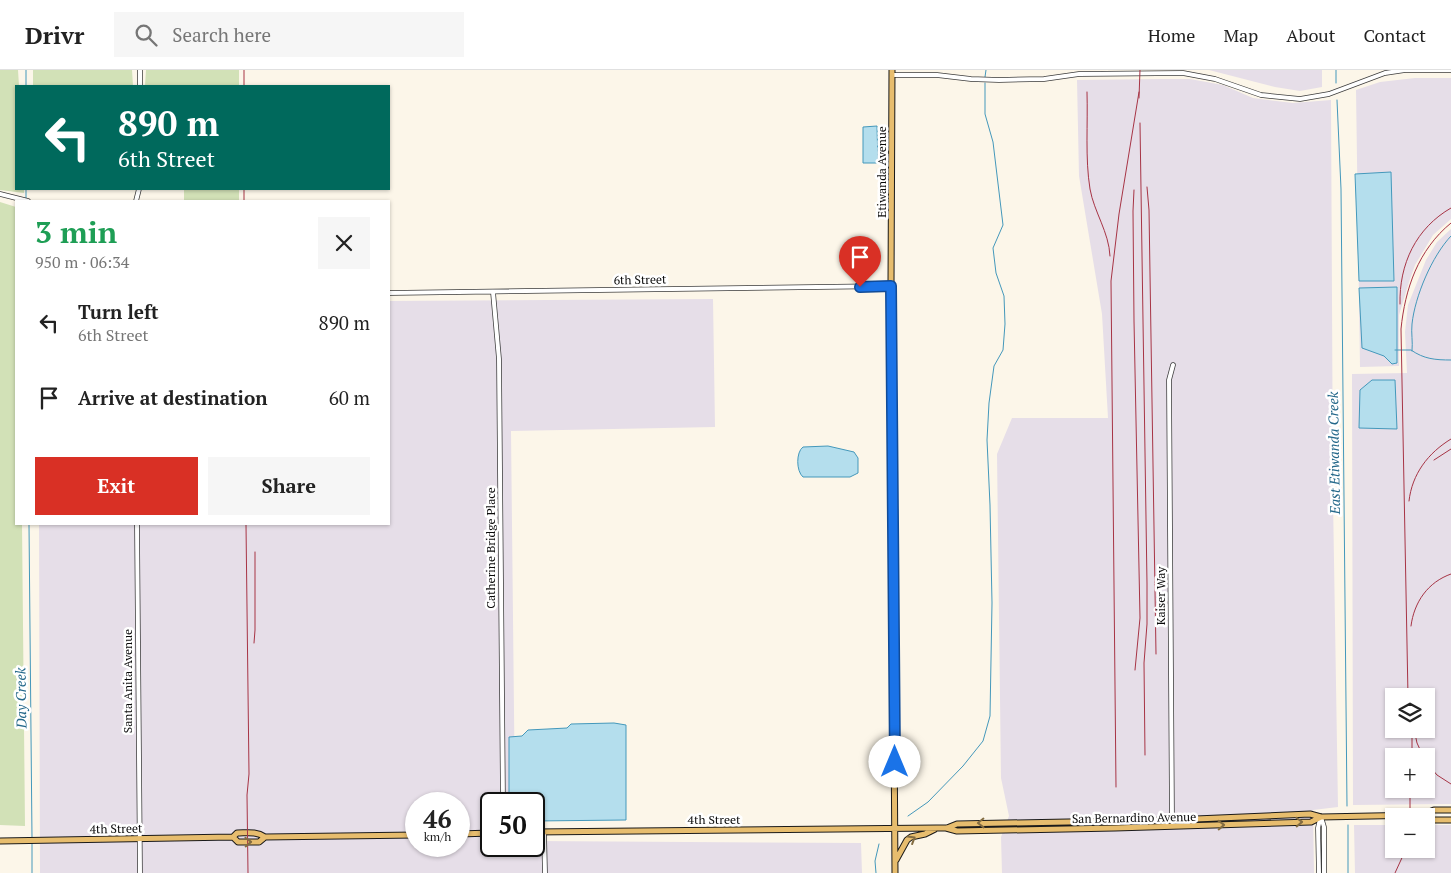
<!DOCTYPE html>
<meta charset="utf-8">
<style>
body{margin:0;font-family:"PT Serif",serif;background:#f6f6f6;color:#222;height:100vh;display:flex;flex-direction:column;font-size:19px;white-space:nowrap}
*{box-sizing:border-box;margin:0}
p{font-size:16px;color:#767676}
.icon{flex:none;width:28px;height:28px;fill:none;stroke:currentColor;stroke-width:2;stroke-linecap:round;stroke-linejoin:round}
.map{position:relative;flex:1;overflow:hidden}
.drawer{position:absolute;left:15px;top:130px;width:375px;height:325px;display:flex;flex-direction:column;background:#fff;border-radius:0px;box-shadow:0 1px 4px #0004}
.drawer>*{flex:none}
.hud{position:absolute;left:15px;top:15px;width:375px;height:105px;border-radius:0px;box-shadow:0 1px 4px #0004;background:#00695c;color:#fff;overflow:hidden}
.buttons{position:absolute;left:1385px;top:618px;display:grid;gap:10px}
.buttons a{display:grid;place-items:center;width:50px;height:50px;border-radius:0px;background:#fff;box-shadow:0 1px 4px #0004;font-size:25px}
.speed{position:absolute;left:405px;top:722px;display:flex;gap:10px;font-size:25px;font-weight:700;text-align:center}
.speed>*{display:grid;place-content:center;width:65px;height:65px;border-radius:50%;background:#fff;box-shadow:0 1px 4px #0004;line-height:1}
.speed small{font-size:12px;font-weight:400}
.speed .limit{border:2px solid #111;border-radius:8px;background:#fff;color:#111}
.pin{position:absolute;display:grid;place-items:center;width:42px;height:42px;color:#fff;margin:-51px -21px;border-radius:50% 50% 50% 0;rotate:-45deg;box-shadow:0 0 5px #0007}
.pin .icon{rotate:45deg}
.me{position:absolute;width:55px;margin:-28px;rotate:0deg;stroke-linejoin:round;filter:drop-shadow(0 0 4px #0008)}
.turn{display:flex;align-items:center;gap:18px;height:105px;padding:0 20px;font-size:22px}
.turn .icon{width:65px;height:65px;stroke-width:2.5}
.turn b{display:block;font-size:35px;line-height:42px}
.round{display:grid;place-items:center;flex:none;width:52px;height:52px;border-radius:0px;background:#f6f6f6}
.headline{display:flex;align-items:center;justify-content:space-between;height:85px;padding:0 20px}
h1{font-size:30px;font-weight:700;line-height:38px;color:#1e9e55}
.cta{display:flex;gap:10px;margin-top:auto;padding:10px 20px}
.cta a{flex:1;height:58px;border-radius:0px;background:#d93025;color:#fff;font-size:20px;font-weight:700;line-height:58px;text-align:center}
.cta a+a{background:#f6f6f6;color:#222}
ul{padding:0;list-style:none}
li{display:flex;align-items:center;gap:15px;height:75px;padding:0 20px}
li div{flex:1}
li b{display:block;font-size:19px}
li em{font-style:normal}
header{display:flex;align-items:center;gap:30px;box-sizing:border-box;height:70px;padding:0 25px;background:#fff;border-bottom:1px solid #e0e0e0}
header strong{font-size:24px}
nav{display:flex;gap:28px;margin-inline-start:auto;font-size:18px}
.search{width:350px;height:45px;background:#f6f6f6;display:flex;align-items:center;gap:12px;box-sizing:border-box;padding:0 18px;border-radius:0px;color:#767676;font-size:19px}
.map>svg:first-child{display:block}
.industrial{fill:#e6dee8;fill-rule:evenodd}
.green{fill:#d2e1b7}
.water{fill:#b4deed;stroke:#4498bb}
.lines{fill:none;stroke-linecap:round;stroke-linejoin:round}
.stream{stroke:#4498bb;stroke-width:1}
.minor-casing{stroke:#3c3c3c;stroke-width:5.5}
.major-casing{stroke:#1a1a1a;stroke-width:7}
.minor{stroke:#fff;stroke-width:4}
.major{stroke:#e7bd6e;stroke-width:5}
.rail{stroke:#a73445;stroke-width:1}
.oneway{stroke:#836c41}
.route-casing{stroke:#114b97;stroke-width:12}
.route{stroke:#1a73e8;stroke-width:9}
.labels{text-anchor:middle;stroke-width:5;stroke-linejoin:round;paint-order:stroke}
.street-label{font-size:12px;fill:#090909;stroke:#fff}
.water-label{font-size:14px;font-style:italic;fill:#24688a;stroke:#fff}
</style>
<header>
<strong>Drivr</strong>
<div class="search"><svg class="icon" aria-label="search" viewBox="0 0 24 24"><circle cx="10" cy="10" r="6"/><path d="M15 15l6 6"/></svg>Search here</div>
<nav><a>Home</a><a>Map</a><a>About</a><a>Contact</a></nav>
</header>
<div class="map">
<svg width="1451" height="803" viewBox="0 0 1451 803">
<rect width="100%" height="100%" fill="#fcf6e9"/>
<path class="industrial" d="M1209 0H1322V17L1300 21 1275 17Z
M1415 8H1451V149L1433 165 1415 195 1409 212 1399 245V296L1360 297 1356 20 1380 12Z
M1161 9H1190L1223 15 1253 28 1293 33 1331 30 1333 429 1338 737 1313 740 1314 803H1002L1001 767 1009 746 1001 708 997 384 1012 348H1108L1102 244 1079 106 1077 10Z
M1451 159V734L1353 735 1352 304 1407 303 1405 262 1408 235 1426 190 1437 172ZM1394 626H1426V659H1394ZM1394 686H1426V719H1394Z
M713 229 715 357 511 361 515 734H491V776H534V771L861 773 862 803H40L39 454H389V231ZM416 734H459V776H416Z
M1354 755H1394V779H1426V755H1451V803H1355Z"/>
<path class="green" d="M0 0H18L19 16H16V119H24V123L0 120Z
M33 0H132L133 16H33Z
M146 0H239V16H145Z
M184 119H239V131H184Z
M0 132 16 137V454H22L25 756 0 755Z"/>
<path class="water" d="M877 56 878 93H863V57Z
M1391 102 1394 211H1359L1355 104Z
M1397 217V293L1392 294 1384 286 1362 278 1359 218Z
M1372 310H1395L1397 359 1359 358 1360 320Z
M803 377 828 376 854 382 858 388V403L850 407H803C796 401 796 382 803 377Z
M614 653 626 655V750L534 751V734H509V667L522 666 528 660 567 658 571 654Z"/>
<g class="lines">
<path class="stream" d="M26 0V16
M1336 0V13
M985 7 986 0
M1337 30 1341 119 1347 736
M26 119V128
M1395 280H1411C1424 289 1435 290 1451 290
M1412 281C1413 272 1411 263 1412 254 1415 226 1432 186 1451 166
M29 454 32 768
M908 746 928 732 963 696 983 671 990 646 992 533 990 435 987 370 989 333 994 296 1003 280 1005 254 1004 226 996 203 993 178 1003 155 993 72 985 44V13
M1348 755V803
M32 772V803
M876 803 875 791 879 774"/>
<g class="minor-casing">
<path id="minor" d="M140 0V16
M892 5H937L971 9 999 10 1044 9 1079 4 1183 3 1215 9 1261 25 1300 29 1329 24 1385 3 1405 0H1451
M0 124 28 131
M136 131 139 119
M493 222 499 289 503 734
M389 223 891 216
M137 454 140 803
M1321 747 1324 757V803
M1172 752 1169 310 1173 295
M544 762 545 803
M1319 803 1318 758 1320 749"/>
</g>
<g class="major-casing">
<path id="major" d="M892 0 891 216 895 803
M1426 747 1434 750H1451
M947 758 957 754 1172 750 1310 744 1321 747 1422 745 1434 740H1451
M534 762 937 758H946L957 761 1115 758 1311 752 1321 747
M459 764 491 763
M233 767 238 772H259L265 767 416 765
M0 771 233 767 237 763C247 763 256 761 265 767
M896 790 907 770 911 767 925 764 935 759"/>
</g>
<use href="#minor" class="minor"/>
<use href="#major" class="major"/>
<path class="rail" d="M244 0V16
M1087 22C1088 54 1085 88 1090 119 1094 142 1109 162 1110 186
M1139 28 1140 0
M1140 53 1147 514V554L1144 593 1145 685
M1147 117 1149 140 1156 584
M244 119V131
M1134 120 1133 141 1134 251 1140 548 1135 600
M1400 234C1399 194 1416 158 1451 138
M1434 390 1451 379
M1409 431C1412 404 1428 383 1451 369
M246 454 249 704 247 725 248 803
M1411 556C1414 532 1428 512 1451 504
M254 573 255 560V482
M1408 626 1401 259C1405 219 1418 180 1451 153
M1414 659 1417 673 1423 686
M1412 666V686
M1426 692 1437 705 1451 714
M1116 717 1111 211 1119 144 1139 22
M1410 719V746
M1395 803 1406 779"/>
</g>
<defs><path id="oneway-chevron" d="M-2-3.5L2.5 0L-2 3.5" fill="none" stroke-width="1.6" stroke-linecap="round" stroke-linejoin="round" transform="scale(1.25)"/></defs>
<g class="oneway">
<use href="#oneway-chevron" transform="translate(1299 752) rotate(-2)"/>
<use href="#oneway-chevron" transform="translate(981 753) rotate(179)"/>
<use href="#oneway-chevron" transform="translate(1221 755) rotate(-2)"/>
<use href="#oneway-chevron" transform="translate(912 769) rotate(-31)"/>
<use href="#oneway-chevron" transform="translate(248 772) rotate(-2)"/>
</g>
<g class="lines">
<g class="route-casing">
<path id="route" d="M860 217 891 216 895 692"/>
</g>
<use href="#route" class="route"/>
</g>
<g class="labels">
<g class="street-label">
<text transform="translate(882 102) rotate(-90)" y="4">Etiwanda Avenue</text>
<text transform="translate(640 210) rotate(-1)" y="4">6th Street</text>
<text transform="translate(491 478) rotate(-90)" y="4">Catherine Bridge Place</text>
<text transform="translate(1161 526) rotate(-90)" y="4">Kaiser Way</text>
<text transform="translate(128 611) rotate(-90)" y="4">Santa Anita Avenue</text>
<text transform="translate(1134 748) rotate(-1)" y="4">San Bernardino Avenue</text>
<text x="714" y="754">4th Street</text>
<text transform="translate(116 759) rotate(-1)" y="4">4th Street</text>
</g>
<g class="water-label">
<text transform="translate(1334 383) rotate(-91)" y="5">East Etiwanda Creek</text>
<text transform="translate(21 628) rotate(-91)" y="5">Day Creek</text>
</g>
</g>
</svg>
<div class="buttons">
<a><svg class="icon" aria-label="layers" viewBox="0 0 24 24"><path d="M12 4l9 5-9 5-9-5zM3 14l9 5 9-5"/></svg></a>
<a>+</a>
<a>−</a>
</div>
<div class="speed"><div>46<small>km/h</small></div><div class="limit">50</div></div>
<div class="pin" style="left:860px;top:217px;background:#d93025"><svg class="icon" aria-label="arrive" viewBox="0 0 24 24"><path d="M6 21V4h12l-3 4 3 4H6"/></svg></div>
<svg class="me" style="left:895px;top:692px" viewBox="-20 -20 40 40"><circle r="19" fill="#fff"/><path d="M0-13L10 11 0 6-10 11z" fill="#1a73e8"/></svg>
<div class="hud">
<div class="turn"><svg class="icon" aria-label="left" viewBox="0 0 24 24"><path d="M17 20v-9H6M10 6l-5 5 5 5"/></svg><div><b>890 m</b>6th Street</div></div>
</div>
<section class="drawer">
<div class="headline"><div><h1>3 min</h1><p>950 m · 06:34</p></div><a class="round"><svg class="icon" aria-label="close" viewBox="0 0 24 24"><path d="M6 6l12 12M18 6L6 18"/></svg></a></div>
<ul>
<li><svg class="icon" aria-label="left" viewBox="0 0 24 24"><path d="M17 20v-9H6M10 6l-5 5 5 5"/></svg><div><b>Turn left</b><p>6th Street</p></div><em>890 m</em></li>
<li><svg class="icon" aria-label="arrive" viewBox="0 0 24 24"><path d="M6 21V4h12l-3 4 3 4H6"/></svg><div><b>Arrive at destination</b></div><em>60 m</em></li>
</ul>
<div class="cta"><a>Exit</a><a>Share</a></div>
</section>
</div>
